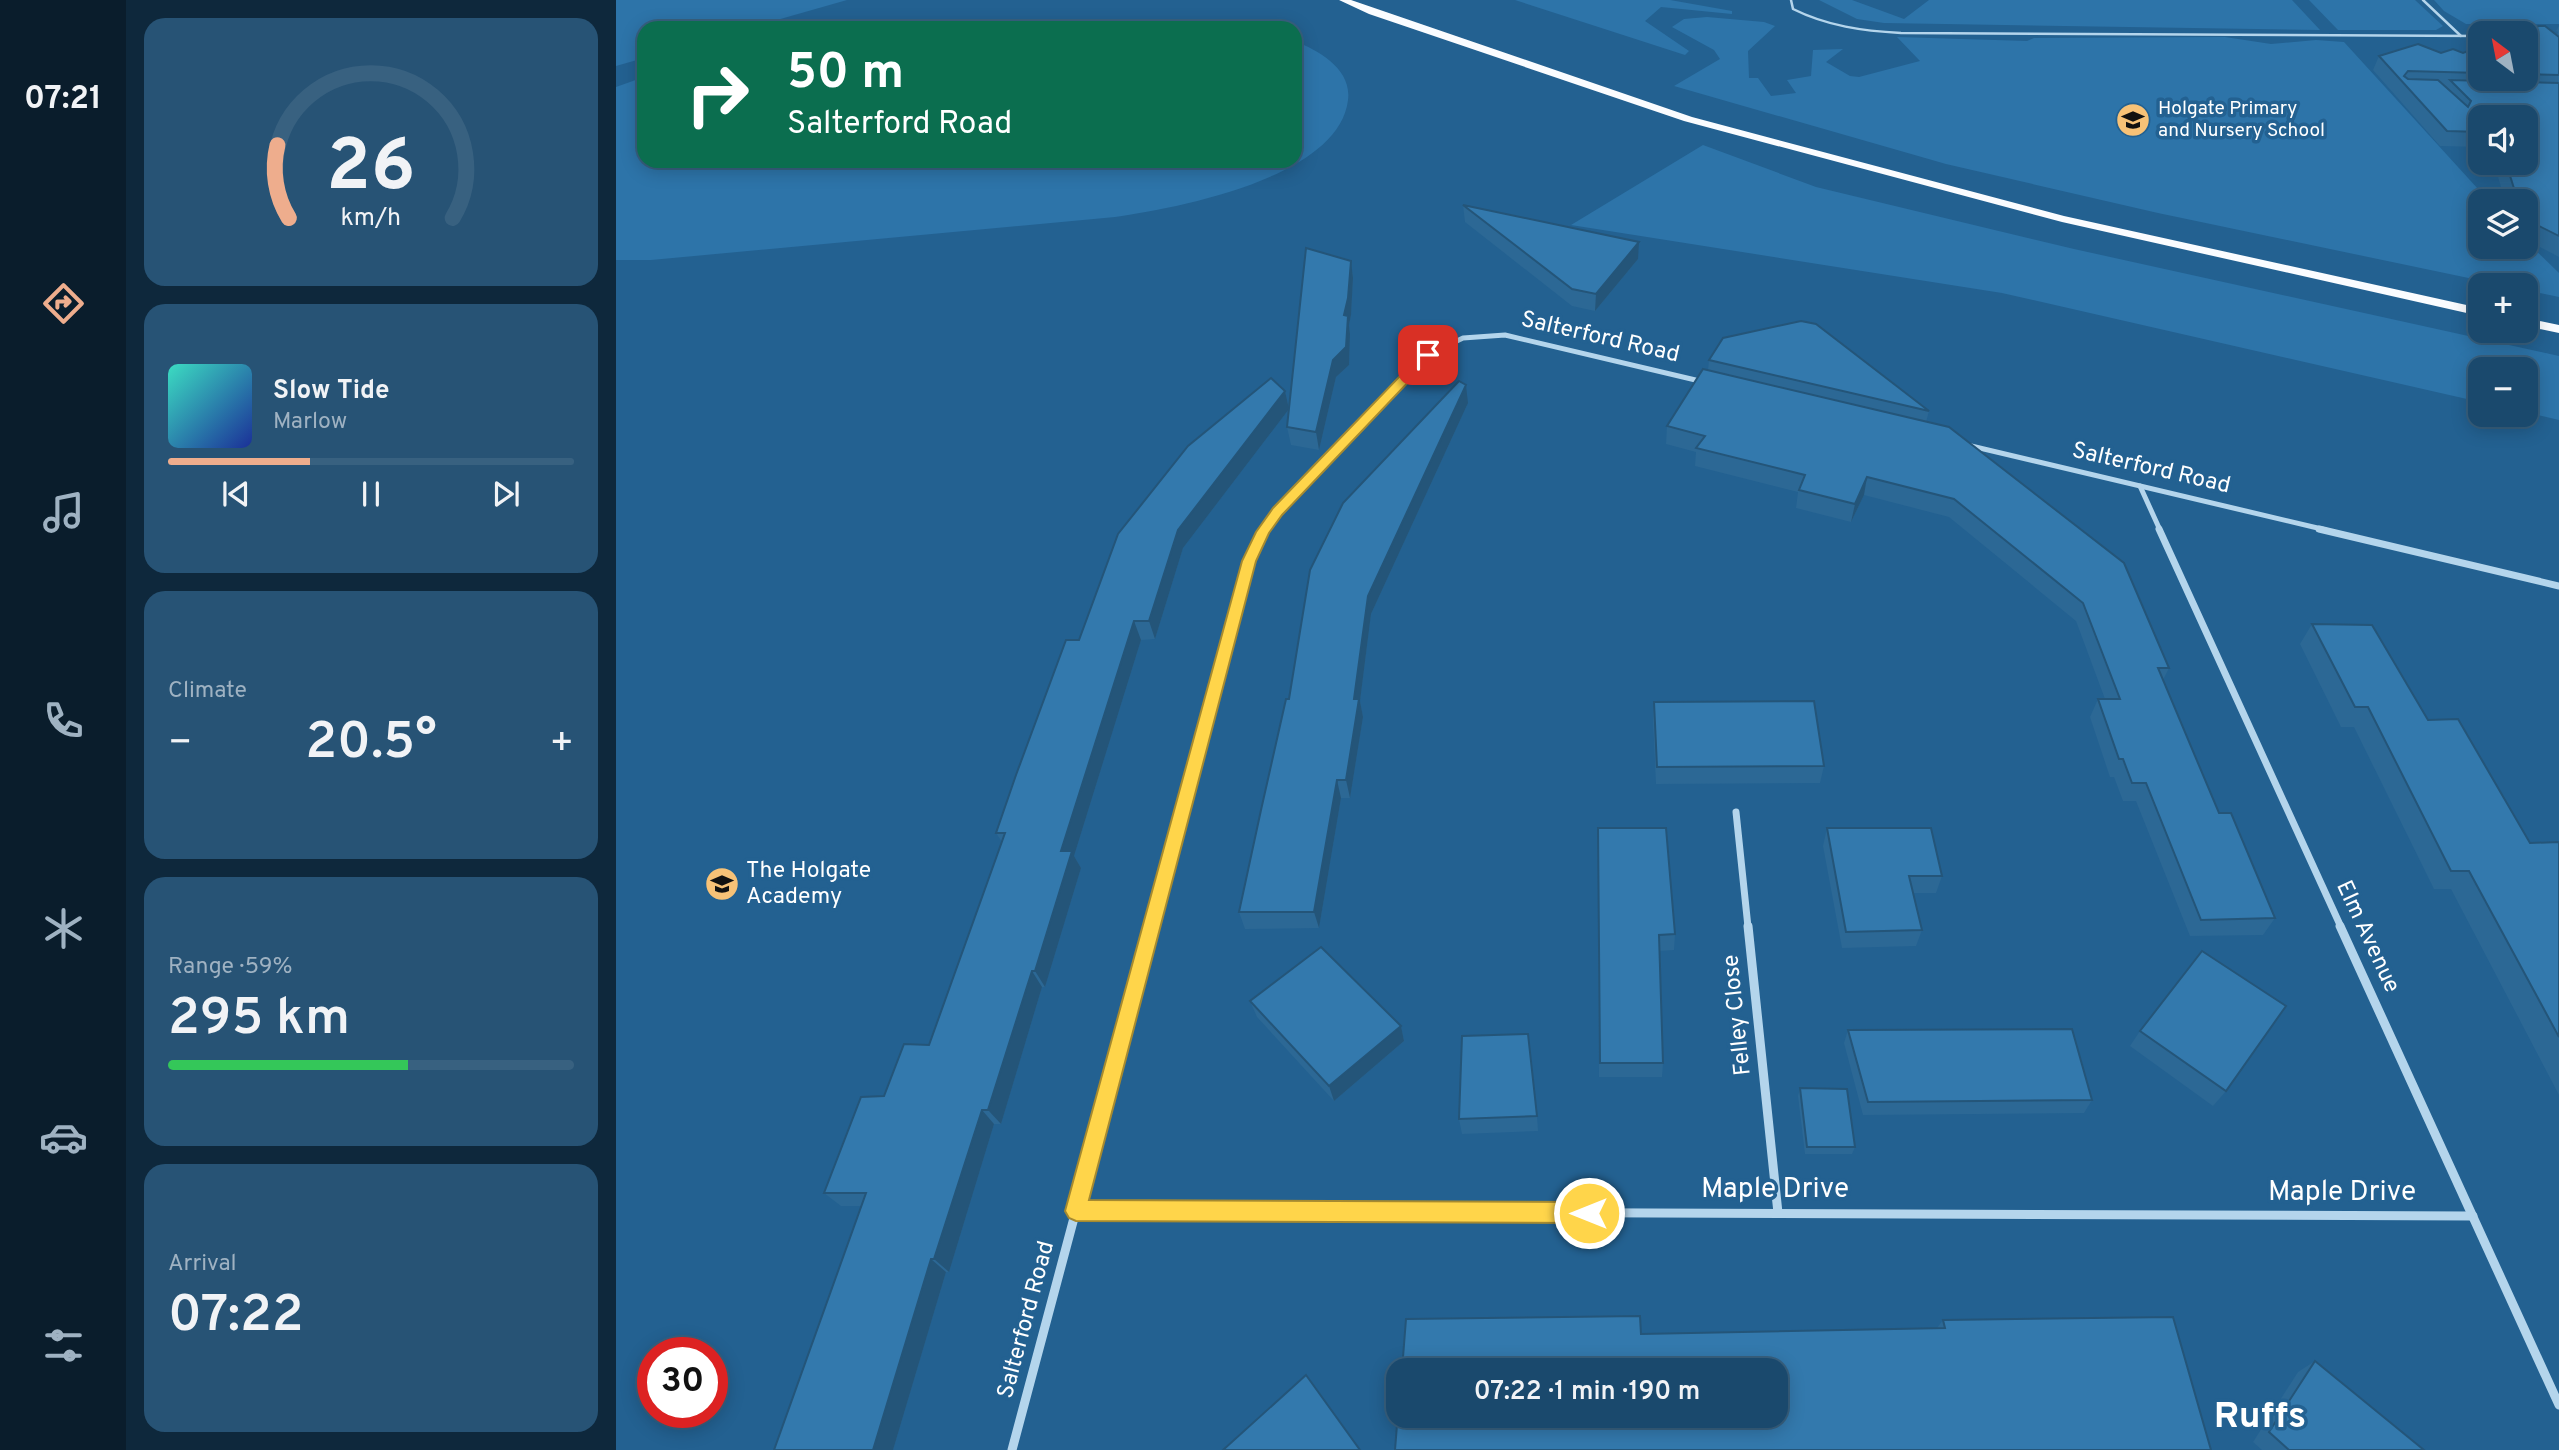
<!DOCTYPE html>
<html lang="en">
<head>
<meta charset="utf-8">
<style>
	:root { --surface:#1a496d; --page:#275375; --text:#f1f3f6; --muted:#9fb2c2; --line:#386180; --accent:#eead8d }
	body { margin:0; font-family:Overpass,sans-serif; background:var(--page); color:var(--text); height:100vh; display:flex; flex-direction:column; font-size:26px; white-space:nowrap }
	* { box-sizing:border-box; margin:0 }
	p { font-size:23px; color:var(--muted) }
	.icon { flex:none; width:38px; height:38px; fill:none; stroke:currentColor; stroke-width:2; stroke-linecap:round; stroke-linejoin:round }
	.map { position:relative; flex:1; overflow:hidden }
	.side { display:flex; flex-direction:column; gap:18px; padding:18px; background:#0e283c; width:490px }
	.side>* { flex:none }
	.banner { position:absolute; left:21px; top:21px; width:665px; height:147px; border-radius:21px; box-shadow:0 4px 18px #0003,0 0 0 2px var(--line); background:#0b6e4f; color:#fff; overflow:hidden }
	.needle { width:46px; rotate:328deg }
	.controls { position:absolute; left:1852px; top:21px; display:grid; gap:14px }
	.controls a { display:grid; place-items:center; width:70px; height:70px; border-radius:14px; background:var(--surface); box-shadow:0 4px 18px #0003,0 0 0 2px var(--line); font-size:35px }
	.speed { position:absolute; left:21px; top:1337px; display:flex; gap:14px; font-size:35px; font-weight:700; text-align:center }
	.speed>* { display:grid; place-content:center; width:91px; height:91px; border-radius:50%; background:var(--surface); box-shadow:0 4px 18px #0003,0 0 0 2px var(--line); line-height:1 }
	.speed .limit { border:10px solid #d22; background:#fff; color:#111 }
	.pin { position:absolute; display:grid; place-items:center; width:60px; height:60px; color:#fff; margin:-30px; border-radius:14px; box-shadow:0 4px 10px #0006 }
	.me { position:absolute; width:77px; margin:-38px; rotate:270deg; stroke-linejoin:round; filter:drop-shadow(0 0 5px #0008) }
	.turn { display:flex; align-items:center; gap:24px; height:147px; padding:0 35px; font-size:32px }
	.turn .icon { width:91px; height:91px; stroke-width:2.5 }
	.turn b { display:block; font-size:49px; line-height:60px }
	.big { font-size:52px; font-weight:600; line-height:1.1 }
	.side .card { flex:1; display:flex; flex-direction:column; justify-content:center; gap:10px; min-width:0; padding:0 24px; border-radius:21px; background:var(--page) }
	.side .dial { align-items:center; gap:0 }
	.dial svg { height:182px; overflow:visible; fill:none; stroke:var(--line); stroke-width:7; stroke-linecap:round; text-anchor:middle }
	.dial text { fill:var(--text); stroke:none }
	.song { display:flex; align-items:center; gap:21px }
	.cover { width:84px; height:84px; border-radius:10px; background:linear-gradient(135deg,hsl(170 70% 55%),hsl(230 70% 35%)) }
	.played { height:7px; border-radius:4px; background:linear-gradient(90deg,var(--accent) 35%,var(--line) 35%) }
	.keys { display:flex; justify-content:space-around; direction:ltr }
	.heat { display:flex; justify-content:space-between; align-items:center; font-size:38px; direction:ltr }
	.charge { height:10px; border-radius:5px; background:linear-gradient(90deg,#34c759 59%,var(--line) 0) }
	.trip { position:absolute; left:770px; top:1358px; width:402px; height:70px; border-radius:21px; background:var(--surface); box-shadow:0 4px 18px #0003,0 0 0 2px var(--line); font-weight:600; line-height:70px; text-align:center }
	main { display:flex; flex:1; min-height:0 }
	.menu { display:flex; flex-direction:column; width:126px; justify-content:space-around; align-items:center; background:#0a1d2c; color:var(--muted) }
	.menu .icon { width:49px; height:49px }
	.menu .on { color:var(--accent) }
	.menu b { font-size:32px; color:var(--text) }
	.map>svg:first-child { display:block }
</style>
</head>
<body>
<main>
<nav class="menu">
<b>07:21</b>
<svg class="icon on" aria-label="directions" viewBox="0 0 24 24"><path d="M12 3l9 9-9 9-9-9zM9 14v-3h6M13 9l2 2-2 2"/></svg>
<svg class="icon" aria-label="music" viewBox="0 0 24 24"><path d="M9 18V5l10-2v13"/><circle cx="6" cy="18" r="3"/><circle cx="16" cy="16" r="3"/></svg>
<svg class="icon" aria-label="phone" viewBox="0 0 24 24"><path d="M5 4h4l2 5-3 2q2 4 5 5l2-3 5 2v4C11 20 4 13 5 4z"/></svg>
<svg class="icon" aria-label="climate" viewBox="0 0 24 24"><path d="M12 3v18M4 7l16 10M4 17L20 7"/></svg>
<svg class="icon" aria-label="car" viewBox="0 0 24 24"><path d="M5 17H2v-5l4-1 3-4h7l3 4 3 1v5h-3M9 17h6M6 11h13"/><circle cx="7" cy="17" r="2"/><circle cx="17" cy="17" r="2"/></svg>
<svg class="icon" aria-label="filters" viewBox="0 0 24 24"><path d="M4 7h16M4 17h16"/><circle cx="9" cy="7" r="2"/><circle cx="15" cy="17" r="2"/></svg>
</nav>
<section class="side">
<div class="card dial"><svg viewBox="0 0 100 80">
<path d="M14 69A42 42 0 1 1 86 69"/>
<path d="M14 69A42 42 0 0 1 9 37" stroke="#eead8d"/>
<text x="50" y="56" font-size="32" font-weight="700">26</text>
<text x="50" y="72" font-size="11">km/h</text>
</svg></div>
<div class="card">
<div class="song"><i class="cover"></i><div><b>Slow Tide</b><p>Marlow</p></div></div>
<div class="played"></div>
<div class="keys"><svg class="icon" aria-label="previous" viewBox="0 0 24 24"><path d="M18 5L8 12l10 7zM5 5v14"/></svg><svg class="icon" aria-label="pause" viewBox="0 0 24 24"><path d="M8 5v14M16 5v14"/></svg><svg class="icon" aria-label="next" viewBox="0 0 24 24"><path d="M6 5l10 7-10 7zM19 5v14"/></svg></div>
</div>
<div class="card"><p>Climate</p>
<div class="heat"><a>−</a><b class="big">20.5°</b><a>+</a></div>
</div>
<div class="card"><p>Range · 59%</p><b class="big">295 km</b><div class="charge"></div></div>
<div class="card"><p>Arrival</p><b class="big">07:22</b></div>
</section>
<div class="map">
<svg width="1943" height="1450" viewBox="0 0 1943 1450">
	<rect width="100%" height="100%" fill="#236191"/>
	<!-- green -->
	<g fill="#2d74a9">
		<path d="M0 0H231L133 28H28V58L0 66Z"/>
		<path d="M899 0H1054L1116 11V14L1045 7 1029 21 1073 51 1069 55Z"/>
		<path d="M1203 0H1236L1288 19 1313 0H1676L1704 30 1268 23 1241 19Z"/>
		<path d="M1693 0H1799L1827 26 1820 30H1722Z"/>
		<path d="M1818 0H1943V24H1850L1828 11Z"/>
		<path d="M1091 17 1148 22 1159 26 1132 51 1133 78H1142L1155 96 1180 93 1171 80 1195 76 1197 50 1227 49 1210 62 1234 76 1243 77 1304 61 1281 37 1411 41 1418 38 1609 37 1655 44 1700 40 1728 42 1873 201H1864V247H1909V240L1943 273V297L1909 290V285H1886L1542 213 1330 164 1058 86 1104 59 1098 50 1056 27 1068 19Z"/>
		<path d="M538 21 598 23 632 28H448Z"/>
		<path d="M679 41C703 51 736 69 732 100 723 178 561 208 499 217L35 260H0V87L28 77V161H679Z"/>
		<path d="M1087 145 1200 187 1458 249 1943 356V420L1909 412V369H1864V402L1386 293 955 225Z"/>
	</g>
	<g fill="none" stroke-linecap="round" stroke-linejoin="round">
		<!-- lane -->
		<g stroke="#b4d5ec" stroke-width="2.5">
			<path d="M1175 0 1177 9C1211 26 1247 31 1285 33L1864 36"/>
			<path d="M1807 0 1845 36"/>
		</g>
		<!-- street-far2 -->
		<g stroke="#b4d5ec" stroke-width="5">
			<path d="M1351 445 1710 530"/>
			<path d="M1524 486 1544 530"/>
			<path d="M648 530 662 512 812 355 847 338 889 335 1088 382"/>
		</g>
		<!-- street-far1 -->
		<g stroke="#b4d5ec" stroke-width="7">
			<path d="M1543 529 1725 927"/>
			<path d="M1703 529 1943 586"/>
			<path d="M1120 812 1132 927"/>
			<path d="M535 927 633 561 649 529"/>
		</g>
		<!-- street -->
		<g stroke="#b4d5ec" stroke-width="9">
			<path d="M1132 926 1162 1213"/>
			<path d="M1724 926 1943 1405"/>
			<path d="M460 1211 1857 1216"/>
			<path d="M396 1450 536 926"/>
		</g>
		<!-- primary -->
		<g fill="#fafcff" fill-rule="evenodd">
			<path d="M723 0H735L1076 117 1448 216 1864 308V316L1446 222 1068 121 753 14Z"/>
			<path d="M1909 318 1943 325V333L1909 326Z"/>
		</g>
	</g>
	<!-- wall -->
	<g fill="#2c6895">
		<path d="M1943 26V257L1909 239V201H1889L1878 163H1909V117H1864V147L1824 146 1757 70 1763 56 1847 53 1864 47V79H1909V33L1941 35 1942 32 1940 31Z"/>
		<path d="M847 205 1022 259 979 311 956 306 849 222Z"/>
		<path d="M735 261 737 278 735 315 733 325 734 334 733 365 720 377 703 450 675 445 671 427Z"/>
		<path d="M1093 360 1313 411 1310 422 1553 668 1547 680 1603 813 1659 918 1647 935 1574 936 1520 801H1507L1498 777H1494L1474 717 1482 699H1489L1460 621 1333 517 1248 495 1235 522 1180 508 1182 492 1079 466 1080 452 1050 444 1051 426 1092 371Z"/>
		<path d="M669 391 673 409 567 548 539 639 525 640 458 856 465 868 429 987H426L385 1124H378L333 1272H330L277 1450H158L245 1206H225L208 1193 268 1096 313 1045 386 842 380 833 463 640Z"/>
		<path d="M852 403 755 614 744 701 747 717 734 798H725L703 928 629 929 623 912 673 699Z"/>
		<path d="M1696 624 1812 720 1914 843 1943 842V1095L1835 889H1818L1738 727H1725L1684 644Z"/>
		<path d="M1038 702 1208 766 1204 783 1040 784 1037 720Z"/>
		<path d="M982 828 1059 934 1058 950 1043 951 1047 1063 1046 1077H983Z"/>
		<path d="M1211 828 1326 876 1320 893H1297L1306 930 1300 946 1226 948 1207 846Z"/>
		<path d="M634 1001 785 1026 788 1041 718 1101 641 1017Z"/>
		<path d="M1232 1030 1476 1100 1468 1113 1247 1115 1228 1043Z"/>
		<path d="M1524 1031 1610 1091 1597 1106 1514 1046Z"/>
		<path d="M1184 1088 1239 1147 1236 1154H1189L1182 1096Z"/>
		<path d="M921 1116 922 1131 846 1134 843 1119Z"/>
		<path d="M1327 1320 1595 1450 1025 1334 1321 1328Z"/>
		<path d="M1699 1361 1808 1450H1646L1637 1442 1682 1372Z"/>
	</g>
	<!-- shaded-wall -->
	<g fill="#245579">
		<path d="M1023 242 1022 259 979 311 980 294Z"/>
		<path d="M735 261 737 278 735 315 733 325 734 334 733 365 720 377 703 450 700 432 728 315Z"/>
		<path d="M850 385 852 403 755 614 744 701 747 717 734 798 730 780 738 699 752 596Z"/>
		<path d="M669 391 673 409 567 548 539 639 533 621 562 530Z"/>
		<path d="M1251 477 1248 495 1235 522 1239 504Z"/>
		<path d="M518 621 525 640 458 856 465 868 429 987 419 971 445 851Z"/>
		<path d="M721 780 725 798 703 928 698 912Z"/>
		<path d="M416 971 426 987 385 1124 372 1110Z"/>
		<path d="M785 1026 788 1041 718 1101 713 1086Z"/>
		<path d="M366 1110 378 1124 333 1272 318 1259Z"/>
		<path d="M315 1259 330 1272 277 1450H257Z"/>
	</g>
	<!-- building -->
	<g fill="#3379ad" stroke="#245579" stroke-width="2">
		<path d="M1923 26H1929L1943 37V75L1909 74V33H1903Z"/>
		<path d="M1802 44 1825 53 1837 49 1847 53 1864 47V73L1792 71 1788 76 1792 79 1822 80 1852 107 1855 101 1834 80 1943 83V236L1909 219V201H1902L1890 163H1909V117H1864V132L1831 131 1763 56Z"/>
		<path d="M847 205 1023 242 980 294 956 289Z"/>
		<path d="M690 248 735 261 732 298 728 315 732 316 730 347 717 360 700 432 671 427Z"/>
		<path d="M1185 321 1200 324 1313 411 1093 360 1107 338Z"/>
		<path d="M1087 369 1333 427 1508 563 1553 668H1542L1603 813H1615L1659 918 1585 920 1530 783H1516L1507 759H1503L1482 699H1504L1467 603 1338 499 1251 477 1239 504 1183 490 1189 475 1080 448 1089 436 1051 426Z"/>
		<path d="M655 378 669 391 562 530 533 621H518L445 851H456L419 971H416L372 1110H366L318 1259H315L257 1450H158L250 1193H208L245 1097 268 1096 288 1044 313 1045 389 833H380L400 775 450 640H463L502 534 572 446Z"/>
		<path d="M843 381 850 385 752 596 738 699H743L730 780H721L698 912H623L645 810 670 699H673L694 570 727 503Z"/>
		<path d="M1696 624 1756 625 1812 720 1842 719 1914 843 1943 842V1037L1853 871H1835L1752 707H1739Z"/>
		<path d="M1198 701 1208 766 1041 767 1038 702Z"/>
		<path d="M982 828H1050L1059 934 1043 935 1047 1063H984Z"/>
		<path d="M1211 828H1315L1326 876H1293L1306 930 1230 932Z"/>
		<path d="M705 947 785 1026 713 1086 634 1001Z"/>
		<path d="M1586 951 1670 1006 1610 1091 1524 1031Z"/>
		<path d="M1456 1029 1476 1100 1252 1102 1232 1030Z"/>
		<path d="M912 1034 921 1116 843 1119 846 1036Z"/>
		<path d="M1184 1088 1231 1089 1239 1147H1191Z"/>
		<path d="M1024 1316 1025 1334 1329 1328 1327 1320 1557 1317 1595 1450H779L782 1412V1416H1160V1370H786L790 1319Z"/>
		<path d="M1699 1361 1808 1450H1673L1653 1432Z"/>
		<path d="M690 1375 744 1450H607Z"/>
	</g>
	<!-- route -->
	<path fill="#ffd54a" stroke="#a68a30" stroke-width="2" d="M807 352 818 355 666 515 653 533 640 561 473 1200 973 1202 981 1205 984 1213 981 1220 973 1223 460 1221 453 1218 449 1211 626 561 640 532 657 508Z"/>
	<!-- icons -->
	<defs>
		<g id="school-disc" transform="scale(1.75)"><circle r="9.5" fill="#f7c277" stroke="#236191"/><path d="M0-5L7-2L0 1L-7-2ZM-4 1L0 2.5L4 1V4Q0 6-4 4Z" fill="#111"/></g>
	</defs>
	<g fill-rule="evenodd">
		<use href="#school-disc" x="1517" y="120"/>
		<use href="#school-disc" x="106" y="884"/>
	</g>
	<g text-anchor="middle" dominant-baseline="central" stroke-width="7" stroke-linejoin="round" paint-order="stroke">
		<!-- far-poi labels -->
		<g font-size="19" fill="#fff" stroke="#236191" text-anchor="start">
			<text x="1542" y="109">Holgate Primary<tspan x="1542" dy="22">and Nursery School</tspan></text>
		</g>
		<!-- street labels -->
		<g font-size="23" fill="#fff" stroke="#236191">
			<text transform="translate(984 338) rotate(13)">Salterford Road</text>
			<text transform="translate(1535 469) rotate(13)">Salterford Road</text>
			<text transform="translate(1751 937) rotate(65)">Elm Avenue</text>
			<text transform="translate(1122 1015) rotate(-96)">Felley Close</text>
			<text transform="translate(411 1320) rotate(-75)">Salterford Road</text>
		</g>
		<!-- poi labels -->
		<g font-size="23" fill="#fff" stroke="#236191" text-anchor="start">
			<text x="130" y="871">The Holgate<tspan x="130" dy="26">Academy</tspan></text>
		</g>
		<!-- near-street labels -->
		<g font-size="28" fill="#fff" stroke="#236191">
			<text x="1159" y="1190">Maple Drive</text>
			<text x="1726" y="1193">Maple Drive</text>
		</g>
		<!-- near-district labels -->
		<g font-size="37" font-weight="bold" fill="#fff" stroke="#236191">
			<text x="1644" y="1417">Ruffs</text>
		</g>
	</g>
</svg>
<div class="controls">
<a><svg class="needle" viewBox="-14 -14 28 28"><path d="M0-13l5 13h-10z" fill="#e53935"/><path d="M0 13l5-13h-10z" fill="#9fb2c2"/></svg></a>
<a><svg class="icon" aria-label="sound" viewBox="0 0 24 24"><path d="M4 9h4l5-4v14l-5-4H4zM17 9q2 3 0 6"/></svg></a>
<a><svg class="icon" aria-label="layers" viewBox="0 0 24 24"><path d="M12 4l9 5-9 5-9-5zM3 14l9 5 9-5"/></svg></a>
<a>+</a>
<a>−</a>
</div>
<div class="speed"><div class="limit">30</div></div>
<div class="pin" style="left:812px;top:355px;background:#d93025"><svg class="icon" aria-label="arrive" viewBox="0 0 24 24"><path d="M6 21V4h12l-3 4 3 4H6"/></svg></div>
<svg class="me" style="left:973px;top:1213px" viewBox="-20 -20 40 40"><circle r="17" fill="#ffd54a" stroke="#fff" stroke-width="3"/><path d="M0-11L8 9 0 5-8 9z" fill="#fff"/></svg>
<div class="trip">07:22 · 1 min · 190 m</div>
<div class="banner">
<div class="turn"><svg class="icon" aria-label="right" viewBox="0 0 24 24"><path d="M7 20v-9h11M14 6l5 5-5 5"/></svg><div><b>50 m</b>Salterford Road</div></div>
</div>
</div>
</main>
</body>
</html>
